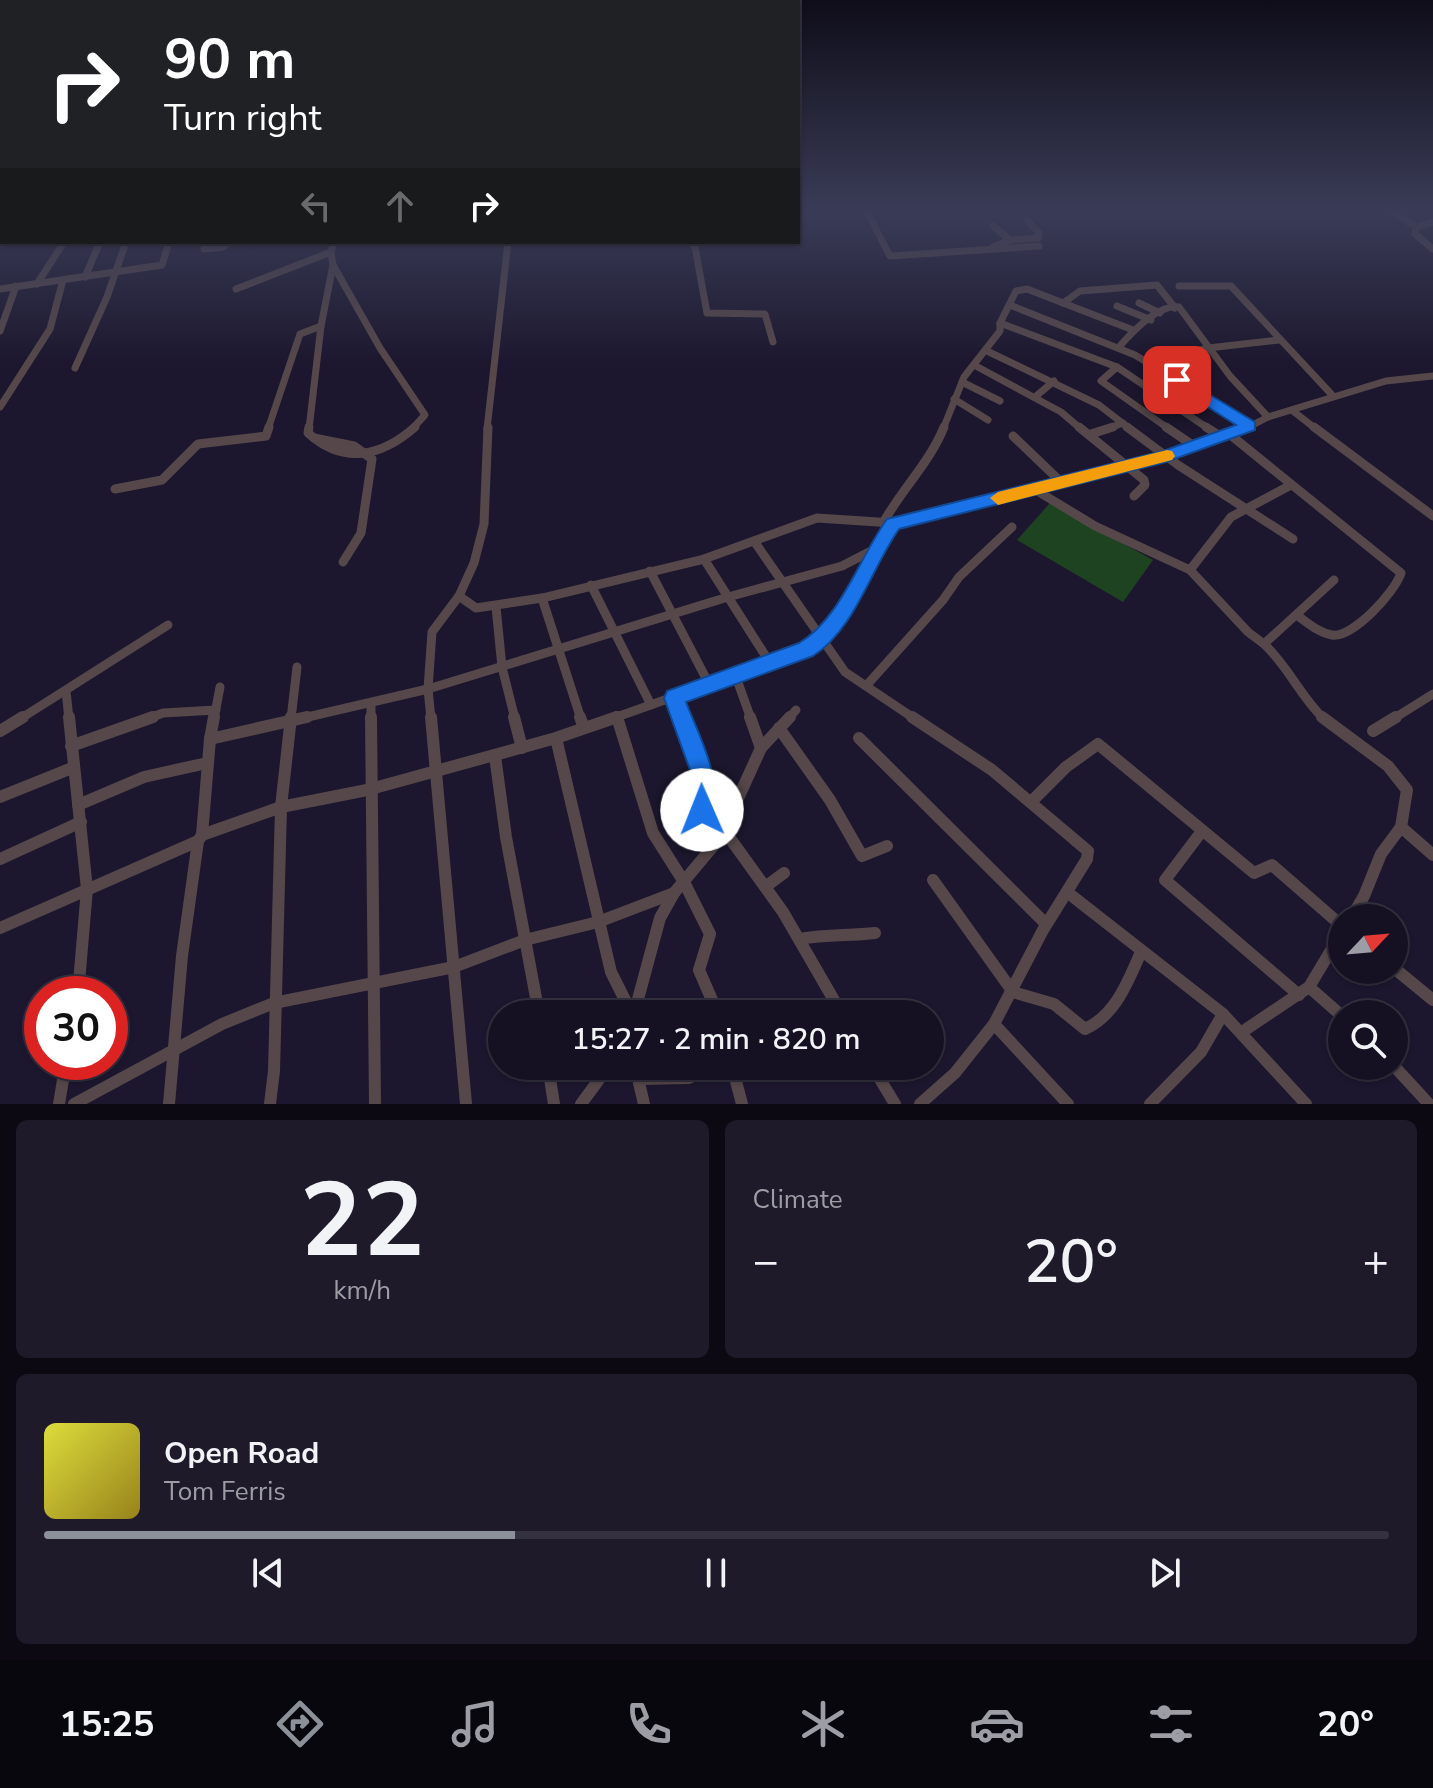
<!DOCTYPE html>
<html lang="en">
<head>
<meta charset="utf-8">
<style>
	:root { --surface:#151122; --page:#1e1a2a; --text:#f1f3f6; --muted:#9d9da5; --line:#343140; --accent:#8c9099 }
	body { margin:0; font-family:"Nunito Sans",sans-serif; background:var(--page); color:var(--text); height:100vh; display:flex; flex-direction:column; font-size:30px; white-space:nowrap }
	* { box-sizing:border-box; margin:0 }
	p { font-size:26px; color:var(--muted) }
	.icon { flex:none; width:44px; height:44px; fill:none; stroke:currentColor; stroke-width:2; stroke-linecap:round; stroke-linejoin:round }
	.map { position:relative; height:1104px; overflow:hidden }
	.details { display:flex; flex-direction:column; gap:16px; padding:16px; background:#0c0913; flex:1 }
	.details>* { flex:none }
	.top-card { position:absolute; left:0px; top:0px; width:800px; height:244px; box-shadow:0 2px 6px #0004,0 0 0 2px var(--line); background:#202124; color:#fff; overflow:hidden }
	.needle { width:52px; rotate:64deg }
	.tools { position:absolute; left:1328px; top:904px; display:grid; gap:16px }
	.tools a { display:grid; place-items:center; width:80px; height:80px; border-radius:50%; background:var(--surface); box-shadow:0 2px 6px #0004,0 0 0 2px var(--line); font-size:40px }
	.speed { position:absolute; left:24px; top:976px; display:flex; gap:16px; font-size:40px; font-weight:700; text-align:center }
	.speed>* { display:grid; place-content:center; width:104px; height:104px; border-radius:50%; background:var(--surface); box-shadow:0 2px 6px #0004,0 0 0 2px var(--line); line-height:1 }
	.speed .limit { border:12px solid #d22; background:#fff; color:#111 }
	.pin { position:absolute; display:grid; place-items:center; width:68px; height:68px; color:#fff; margin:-34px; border-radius:16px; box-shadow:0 4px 12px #0006 }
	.me { position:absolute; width:88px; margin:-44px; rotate:359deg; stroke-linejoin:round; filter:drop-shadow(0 0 6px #0008) }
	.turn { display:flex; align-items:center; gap:28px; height:168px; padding:0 32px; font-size:36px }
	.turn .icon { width:104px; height:104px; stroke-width:2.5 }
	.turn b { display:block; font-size:56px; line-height:68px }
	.lanes { display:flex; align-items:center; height:76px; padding:0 32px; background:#0003; justify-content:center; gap:40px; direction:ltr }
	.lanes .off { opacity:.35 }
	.big { font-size:60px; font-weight:600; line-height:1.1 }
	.details .card { flex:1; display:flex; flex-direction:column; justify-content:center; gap:12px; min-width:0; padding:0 28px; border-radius:12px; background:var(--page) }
	.details .dial { align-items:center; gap:0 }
	.dial b { font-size:104px; line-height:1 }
	.song { display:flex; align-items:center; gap:24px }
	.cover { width:96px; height:96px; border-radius:12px; background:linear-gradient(135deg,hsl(60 70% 55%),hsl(50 70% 35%)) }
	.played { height:8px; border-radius:4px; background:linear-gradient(90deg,var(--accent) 35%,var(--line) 35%) }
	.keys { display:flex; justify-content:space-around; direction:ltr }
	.heat { display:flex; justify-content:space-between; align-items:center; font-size:44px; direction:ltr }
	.details .tiles { flex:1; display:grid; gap:16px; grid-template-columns:1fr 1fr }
	.card:last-child { grid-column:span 2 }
	.trip { position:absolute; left:488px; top:1000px; width:456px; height:80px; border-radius:40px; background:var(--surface); box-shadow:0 2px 6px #0004,0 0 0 2px var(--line); font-weight:600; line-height:80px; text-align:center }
	.menu { display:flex; height:128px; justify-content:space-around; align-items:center; background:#08070e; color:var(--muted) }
	.menu .icon { width:56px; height:56px }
	.menu .on { color:var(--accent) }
	.menu b { font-size:36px; color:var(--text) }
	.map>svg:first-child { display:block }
</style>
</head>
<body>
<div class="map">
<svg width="1433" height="1104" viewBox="0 0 1433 1104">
	<rect width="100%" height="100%" fill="#1c172e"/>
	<!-- green -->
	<path fill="#1e4321" d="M1050 503 1153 560 1123 602 1017 540Z"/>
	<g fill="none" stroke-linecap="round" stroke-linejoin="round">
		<!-- street-far2 -->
		<g stroke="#56484a" stroke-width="7">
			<path d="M866 210 890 256 1039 246"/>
			<path d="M1391 210 1416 227 1415 234 1433 249"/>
			<path d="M993 226 1010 240"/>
			<path d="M1416 227 1433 222"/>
			<path d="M690 242 695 247 707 313 765 314 773 342"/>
			<path d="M993 247 1010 240 1038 238 1039 233 1027 220"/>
			<path d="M204 249 223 247 229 242"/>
			<path d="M333 265 380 348 425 415 412 429"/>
			<path d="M333 265 331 252 334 242"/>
			<path d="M85 277 100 242"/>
			<path d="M37 284 64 242"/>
			<path d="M1179 286H1231L1333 396"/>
			<path d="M0 289 162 265 169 242"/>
			<path d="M236 289 331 252"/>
			<path d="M1063 303 1080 291 1157 285 1175 308"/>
			<path d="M1139 303 1160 313"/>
			<path d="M1010 305 1135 355 1250 426"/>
			<path d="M1117 306 1151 320"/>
			<path d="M1000 323 1117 367 1209 429"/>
			<path d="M0 331 16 286"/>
			<path d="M1119 347C1132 332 1158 304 1179 307L1230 376 1268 417"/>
			<path d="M987 351 1099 405 1130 429"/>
			<path d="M1181 355 1208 348 1279 340"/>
			<path d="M974 365 1061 412 1081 429"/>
			<path d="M1117 367 1101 381 1169 429"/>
			<path d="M75 368 107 297 126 242"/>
			<path d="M962 382 1000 401"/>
			<path d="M1146 386 1166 373"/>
			<path d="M1035 397 1054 381"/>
			<path d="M954 399 988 420"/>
			<path d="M0 407 50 329 63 280"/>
			<path d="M1293 411 1316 429"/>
			<path d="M268 429 300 334 321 326"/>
			<path d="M309 429 321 326 333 265"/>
			<path d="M487 429 508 242"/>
			<path d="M943 429 964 377 1000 331V323L1016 291 1027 289 1133 330"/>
			<path d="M1107 429 1123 423"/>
			<path d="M1245 429 1268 417 1386 381 1433 376"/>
		</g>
		<!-- street-far1 -->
		<g stroke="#56484a" stroke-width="9">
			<path d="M309 427 308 433C343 465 381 457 415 427"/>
			<path d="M488 427 484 524 474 563 459 596 476 608 542 598 704 559 817 518 893 523 924 518 1166 456 1250 427"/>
			<path d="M1079 427 1144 480 1145 485 1134 496"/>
			<path d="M1127 427 1178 465 1293 539"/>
			<path d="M1166 427 1194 446"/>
			<path d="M1206 427 1220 436"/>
			<path d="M1314 427 1433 516"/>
			<path d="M1228 433 1401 573C1395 592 1353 638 1332 635 1319 633 1308 623 1298 616"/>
			<path d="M1091 434 1113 427"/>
			<path d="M1013 436 1061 482"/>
			<path d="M314 438 354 446 372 459 361 533 343 562"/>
			<path d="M115 489 162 480 198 444 266 436 269 427"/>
			<path d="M1034 489 1095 526 1190 570 1248 632 1264 644"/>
			<path d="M883 523C902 489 930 462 944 427"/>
			<path d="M754 541 845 672 915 719"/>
			<path d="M704 559 770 663"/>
			<path d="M1190 570 1231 517 1291 485"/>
			<path d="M650 571 709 684"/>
			<path d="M591 585 651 705"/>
			<path d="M542 598 581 719"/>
			<path d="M496 607 502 667 515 719"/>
			<path d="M735 674 751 719"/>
			<path d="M866 686 943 600 959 577 1012 527"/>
			<path d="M66 691 69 719"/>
			<path d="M674 698 682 719"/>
			<path d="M20 719 168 625"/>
			<path d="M147 719 163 713 216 710"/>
			<path d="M214 719 220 687"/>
			<path d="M291 719 297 667"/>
			<path d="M299 719 428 689 728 597 842 566 875 549"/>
			<path d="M371 719V704"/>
			<path d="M431 719 428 689 432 632 459 596"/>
			<path d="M611 719 806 650 821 640 893 523"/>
			<path d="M788 719 796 710"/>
			<path d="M1324 719C1300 696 1288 666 1264 644L1334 580"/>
			<path d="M1393 719 1433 694"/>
		</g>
		<!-- street -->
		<g stroke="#56484a" stroke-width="12">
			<path d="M69 717 87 889 78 994"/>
			<path d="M371 717 375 1104"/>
			<path d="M431 717 466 1104"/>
			<path d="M514 717 522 748"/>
			<path d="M580 717 584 728"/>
			<path d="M617 717 653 833 684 882 710 934 699 970 718 1014"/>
			<path d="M681 717 701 770 702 810 720 838"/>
			<path d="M912 717 992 770 1088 851 1087 859 1043 930 994 1024 955 1073 920 1104"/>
			<path d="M1322 717 1388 766 1407 790 1401 827 1381 854 1364 896 1351 918"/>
			<path d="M779 728 830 800 862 856 887 846"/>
			<path d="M0 731 23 717"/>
			<path d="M1373 731 1396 717"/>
			<path d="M556 738 611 972 632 1014"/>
			<path d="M859 738 1046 924"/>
			<path d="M210 739 214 717"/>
			<path d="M71 746 153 717"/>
			<path d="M761 748 790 717"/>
			<path d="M495 756 506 837 539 1014"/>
			<path d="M0 797 72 768"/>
			<path d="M1031 802 1066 767 1098 744 1254 873 1272 865 1342 926"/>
			<path d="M78 805 144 777 207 763"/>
			<path d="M1401 827 1433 855"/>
			<path d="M724 830 783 912 842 1014"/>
			<path d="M1202 831 1165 880 1299 995"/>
			<path d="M202 835 281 807 367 790 556 738 617 717"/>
			<path d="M0 859 81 822"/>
			<path d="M933 880 1013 992 1054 1004 1085 1029C1116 1015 1128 981 1141 952"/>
			<path d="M765 887 784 873"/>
			<path d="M1067 892 1223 1014 1306 1104"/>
			<path d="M0 928 198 841"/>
			<path d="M800 939C826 934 849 936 875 933"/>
			<path d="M1394 968 1433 1000"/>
			<path d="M1309 987 1342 1016"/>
			<path d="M634 1014 660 918 674 893 720 838 761 748 750 717"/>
			<path d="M994 1024 1068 1104"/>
			<path d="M1242 1032 1309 987 1342 932"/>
			<path d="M548 1066 554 1104"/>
			<path d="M635 1066 644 1104"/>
			<path d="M732 1066 742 1104"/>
			<path d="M872 1066 895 1104"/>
			<path d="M1394 1066 1429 1104"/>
			<path d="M638 1079 689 1078 713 1066"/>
			<path d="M59 1104 66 1062"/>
			<path d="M74 1104 222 1024 274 1003 454 967 525 940 598 922 674 893"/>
			<path d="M169 1104 182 956 198 841 202 835 210 739 307 717"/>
			<path d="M270 1104 274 1071 281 807 291 717"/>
			<path d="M581 1104 609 1066"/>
			<path d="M1150 1104 1201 1052 1223 1014"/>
		</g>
	</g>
	<!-- sky -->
	<linearGradient id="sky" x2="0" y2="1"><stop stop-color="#0f0d19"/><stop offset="0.58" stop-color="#3a3c57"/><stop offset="1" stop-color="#3a3c57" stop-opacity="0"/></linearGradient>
	<rect width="1433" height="364" fill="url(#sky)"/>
	<!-- route -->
	<path fill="#1a73e8" stroke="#114b97" stroke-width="2" d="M1177 375 1255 422V430L1166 462 899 529C871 569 855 629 813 656L686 702C699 736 725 782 710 818L702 821 694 818 691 810 690 770 664 698 667 691 799 643C841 618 859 558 887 519L1163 451 1236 425 1172 384V377Z"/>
	<!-- slow -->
	<path fill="#f59e0b" d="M1167 450 1172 451 1175 456 1172 460 998 505 990 498 998 492Z"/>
</svg>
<div class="tools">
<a><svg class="needle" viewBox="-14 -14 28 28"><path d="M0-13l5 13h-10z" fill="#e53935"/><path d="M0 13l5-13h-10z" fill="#9d9da5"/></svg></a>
<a><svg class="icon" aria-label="search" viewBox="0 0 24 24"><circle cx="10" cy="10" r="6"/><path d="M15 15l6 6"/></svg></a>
</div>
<div class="speed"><div class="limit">30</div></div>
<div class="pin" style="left:1177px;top:380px;background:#d93025"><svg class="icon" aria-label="arrive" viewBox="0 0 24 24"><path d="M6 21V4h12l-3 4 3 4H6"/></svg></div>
<svg class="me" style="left:702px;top:810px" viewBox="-20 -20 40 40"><circle r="19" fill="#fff"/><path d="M0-13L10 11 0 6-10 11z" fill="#1a73e8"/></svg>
<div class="trip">15:27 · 2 min · 820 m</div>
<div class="top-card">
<div class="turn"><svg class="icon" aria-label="right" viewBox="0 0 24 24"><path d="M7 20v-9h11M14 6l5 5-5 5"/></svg><div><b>90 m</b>Turn right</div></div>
<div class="lanes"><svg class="icon off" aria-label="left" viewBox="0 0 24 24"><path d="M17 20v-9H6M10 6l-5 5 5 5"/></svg><svg class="icon off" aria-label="ahead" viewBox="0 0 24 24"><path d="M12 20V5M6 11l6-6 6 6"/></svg><svg class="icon" aria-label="right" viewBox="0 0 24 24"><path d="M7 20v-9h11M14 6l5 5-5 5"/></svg></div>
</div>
</div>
<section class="details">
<div class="tiles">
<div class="card dial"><b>22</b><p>km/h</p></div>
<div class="card"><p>Climate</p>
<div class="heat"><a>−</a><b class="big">20°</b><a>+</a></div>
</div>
<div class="card">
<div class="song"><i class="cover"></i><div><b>Open Road</b><p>Tom Ferris</p></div></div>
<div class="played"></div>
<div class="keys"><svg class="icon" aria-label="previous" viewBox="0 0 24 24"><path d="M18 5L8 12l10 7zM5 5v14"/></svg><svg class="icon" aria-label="pause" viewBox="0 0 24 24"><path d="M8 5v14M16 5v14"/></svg><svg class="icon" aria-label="next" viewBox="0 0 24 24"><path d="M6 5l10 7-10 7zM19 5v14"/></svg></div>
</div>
</div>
</section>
<nav class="menu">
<b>15:25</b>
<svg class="icon on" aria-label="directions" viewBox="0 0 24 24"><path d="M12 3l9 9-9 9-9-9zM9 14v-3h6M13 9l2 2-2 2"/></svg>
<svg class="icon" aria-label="music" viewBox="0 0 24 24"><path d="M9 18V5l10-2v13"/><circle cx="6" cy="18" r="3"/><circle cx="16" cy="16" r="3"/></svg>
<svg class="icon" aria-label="phone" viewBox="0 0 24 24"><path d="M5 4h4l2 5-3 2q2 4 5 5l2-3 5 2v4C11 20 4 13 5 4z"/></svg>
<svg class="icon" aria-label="climate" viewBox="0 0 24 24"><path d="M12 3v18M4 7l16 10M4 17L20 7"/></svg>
<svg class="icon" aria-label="car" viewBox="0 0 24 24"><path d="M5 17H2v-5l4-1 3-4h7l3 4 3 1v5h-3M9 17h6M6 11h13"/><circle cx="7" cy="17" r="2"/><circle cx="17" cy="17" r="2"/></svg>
<svg class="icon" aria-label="filters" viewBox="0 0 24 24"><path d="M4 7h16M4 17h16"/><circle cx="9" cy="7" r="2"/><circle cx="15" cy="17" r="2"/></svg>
<b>20°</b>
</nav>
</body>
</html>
